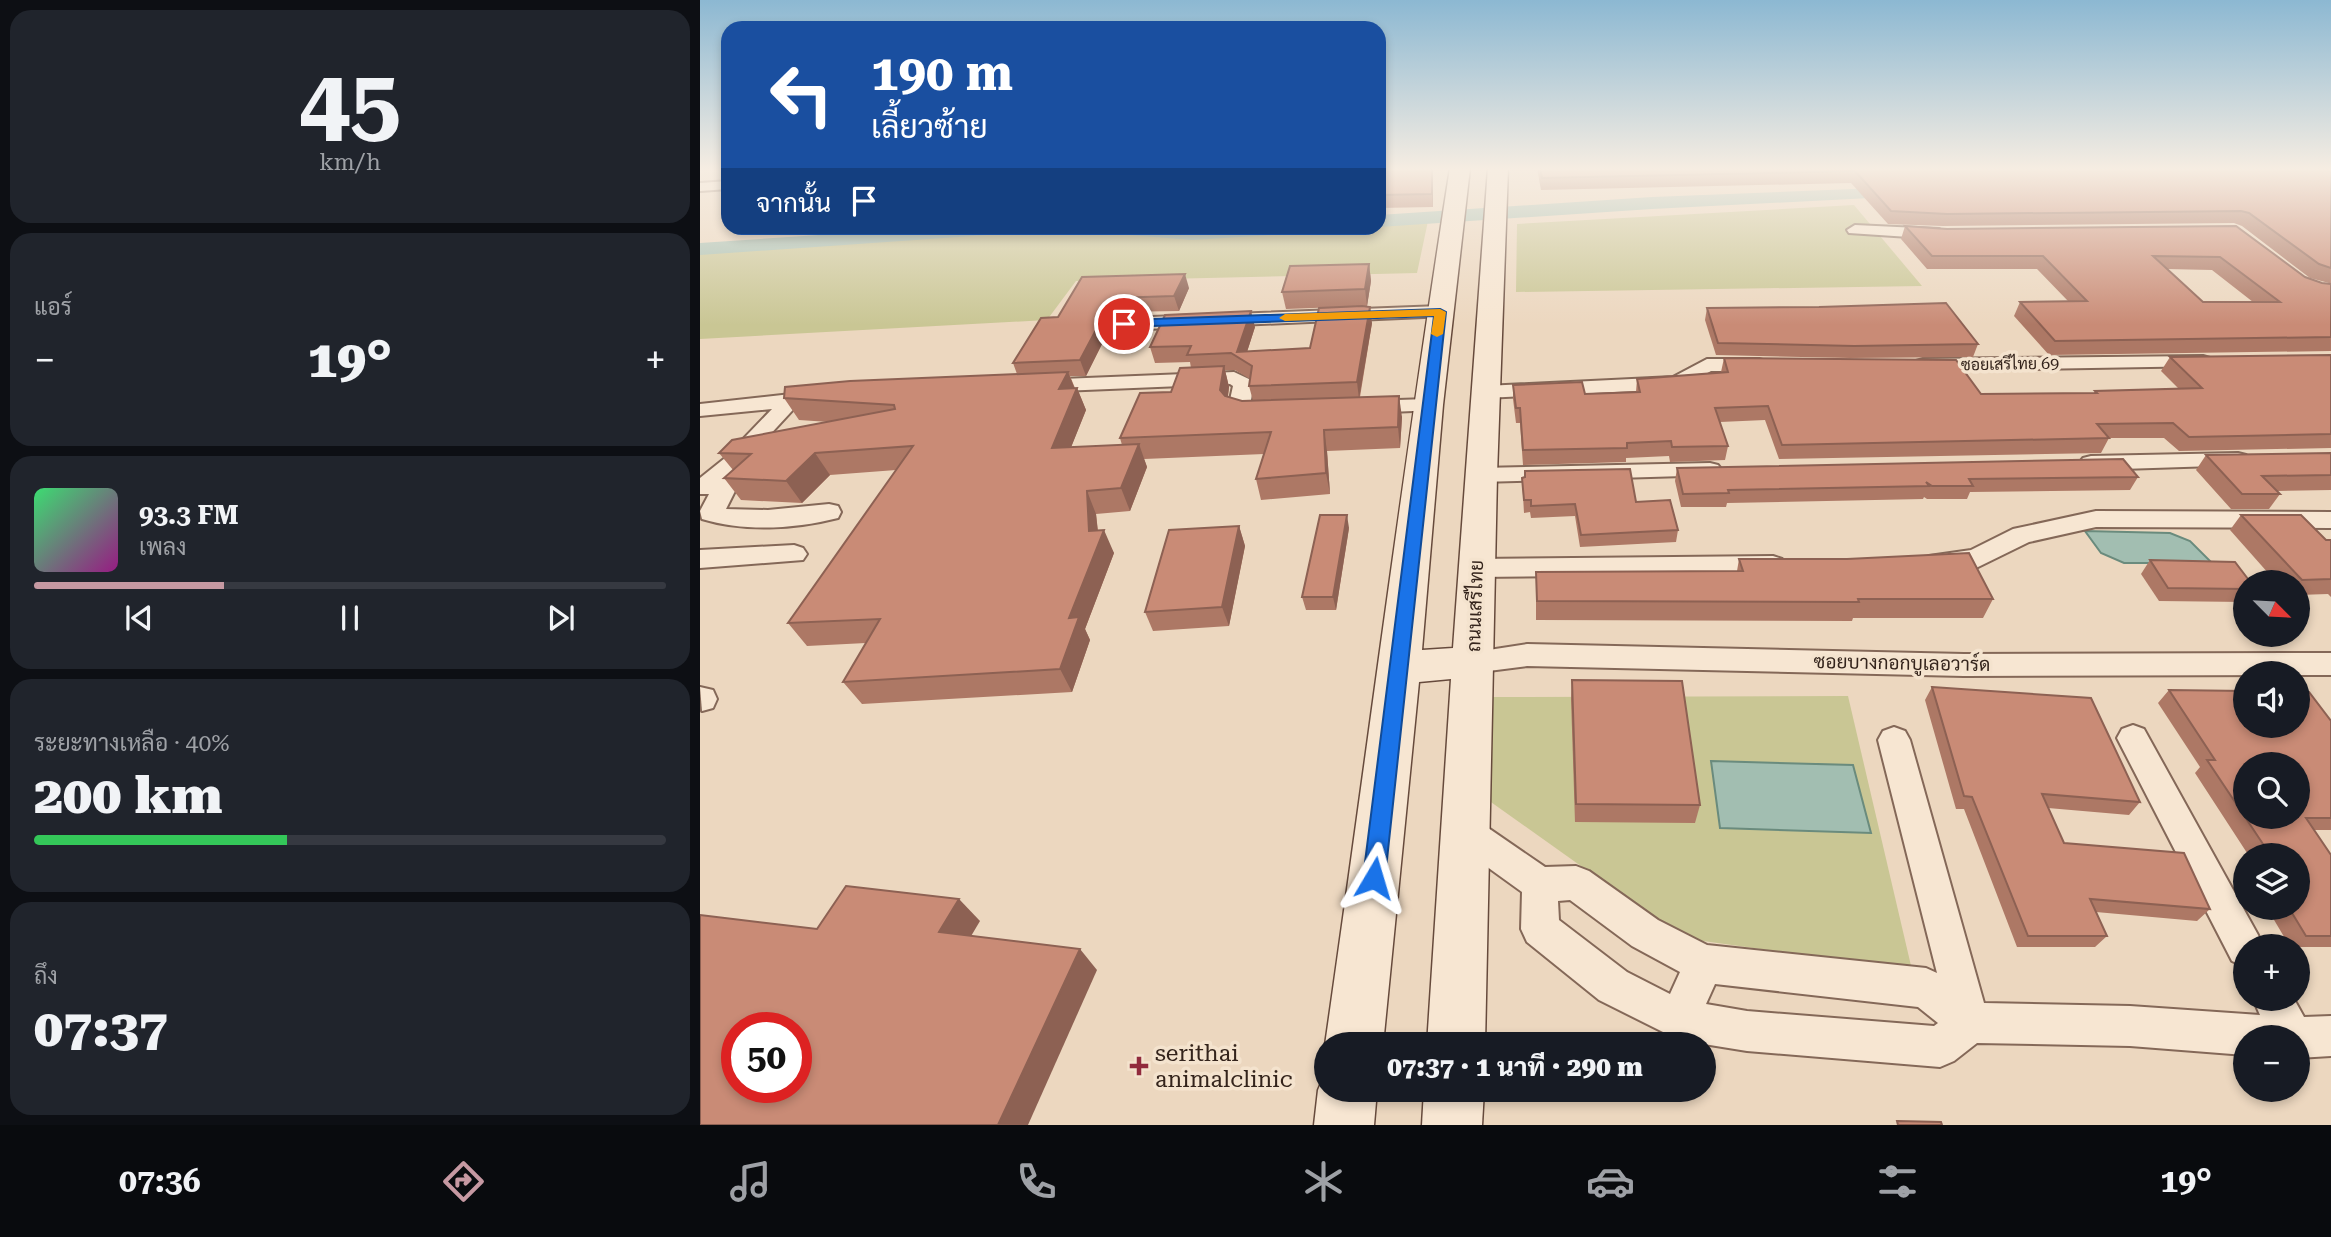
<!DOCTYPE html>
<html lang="th">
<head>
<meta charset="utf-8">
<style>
	:root { --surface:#171b24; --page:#20242c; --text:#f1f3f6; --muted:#9ea1a6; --line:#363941; --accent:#c699a2 }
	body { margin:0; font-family:"Roboto Serif",Sarabun,serif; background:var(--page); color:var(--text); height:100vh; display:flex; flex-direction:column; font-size:26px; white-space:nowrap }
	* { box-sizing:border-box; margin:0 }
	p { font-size:23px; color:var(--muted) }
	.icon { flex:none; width:38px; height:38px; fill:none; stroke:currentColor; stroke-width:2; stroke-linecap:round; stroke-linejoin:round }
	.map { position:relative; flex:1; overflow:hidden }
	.panel { display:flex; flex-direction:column; gap:10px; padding:10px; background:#0d0f14; width:700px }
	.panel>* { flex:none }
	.banner { position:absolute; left:21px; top:21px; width:665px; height:214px; border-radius:21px; box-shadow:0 4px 10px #0003; background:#1a4fa0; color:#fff; overflow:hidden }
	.needle { width:46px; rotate:114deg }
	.tools { position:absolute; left:1533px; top:570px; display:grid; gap:14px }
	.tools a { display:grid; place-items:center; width:77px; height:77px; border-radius:50%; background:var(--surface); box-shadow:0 4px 10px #0003; font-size:35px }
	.speed { position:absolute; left:21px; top:1012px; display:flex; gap:14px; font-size:35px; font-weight:700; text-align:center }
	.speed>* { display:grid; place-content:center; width:91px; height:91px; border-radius:50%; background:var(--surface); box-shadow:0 4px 10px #0003; line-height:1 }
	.speed .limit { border:10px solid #d22; background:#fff; color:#111 }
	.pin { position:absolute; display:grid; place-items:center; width:60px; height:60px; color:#fff; margin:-30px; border:4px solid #fff; border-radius:50%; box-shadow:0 2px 7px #0007 }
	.me { position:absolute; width:77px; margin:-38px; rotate:7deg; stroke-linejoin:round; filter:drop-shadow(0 0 5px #0008) }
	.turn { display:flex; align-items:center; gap:24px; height:147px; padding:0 35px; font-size:32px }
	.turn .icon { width:91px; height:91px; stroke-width:2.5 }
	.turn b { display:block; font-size:49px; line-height:60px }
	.then { display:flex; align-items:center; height:66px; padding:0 35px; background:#0003; gap:14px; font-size:26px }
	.big { font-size:52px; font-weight:800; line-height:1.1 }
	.panel .card { flex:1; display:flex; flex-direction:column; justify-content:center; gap:10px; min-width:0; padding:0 24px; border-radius:21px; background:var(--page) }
	.panel .dial { align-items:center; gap:0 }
	.dial b { font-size:91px; line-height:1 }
	.song { display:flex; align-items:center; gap:21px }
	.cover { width:84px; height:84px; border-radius:10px; background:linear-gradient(135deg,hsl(140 70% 55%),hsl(310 70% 35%)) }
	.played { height:7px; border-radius:4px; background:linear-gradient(90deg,var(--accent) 30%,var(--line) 30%) }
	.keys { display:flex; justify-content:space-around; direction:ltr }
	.heat { display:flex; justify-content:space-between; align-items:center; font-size:38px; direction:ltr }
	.charge { height:10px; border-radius:5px; background:linear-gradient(90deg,#34c759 40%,var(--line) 0) }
	.trip { position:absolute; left:614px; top:1032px; width:402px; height:70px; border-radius:35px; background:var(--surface); box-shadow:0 4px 10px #0003; font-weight:800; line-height:70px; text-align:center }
	.dock { display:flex; height:112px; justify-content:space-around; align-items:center; background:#090b0e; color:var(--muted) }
	.dock .icon { width:49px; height:49px }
	.dock .on { color:var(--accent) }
	.dock b { font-size:32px; color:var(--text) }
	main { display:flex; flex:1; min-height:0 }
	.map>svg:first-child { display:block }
</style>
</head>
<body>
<main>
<section class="panel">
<div class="card dial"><b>45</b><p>km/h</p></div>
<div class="card"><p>แอร์</p>
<div class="heat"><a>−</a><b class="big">19°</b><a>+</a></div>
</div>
<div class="card">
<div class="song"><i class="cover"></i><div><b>93.3 FM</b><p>เพลง</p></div></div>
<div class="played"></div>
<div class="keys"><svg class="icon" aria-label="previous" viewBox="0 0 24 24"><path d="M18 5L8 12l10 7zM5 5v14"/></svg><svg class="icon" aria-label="pause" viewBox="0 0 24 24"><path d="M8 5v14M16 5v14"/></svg><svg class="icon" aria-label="next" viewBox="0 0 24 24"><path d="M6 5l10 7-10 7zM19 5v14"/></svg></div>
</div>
<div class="card"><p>ระยะทางเหลือ · 40%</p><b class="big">200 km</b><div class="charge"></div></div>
<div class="card"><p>ถึง</p><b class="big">07:37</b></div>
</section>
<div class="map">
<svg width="1631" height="1125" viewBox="0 0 1631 1125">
	<rect width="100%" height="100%" fill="#ecd7bf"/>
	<!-- green -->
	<g fill="#c9c694">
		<path d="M1154 205 1222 286 816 292 817 224Z"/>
		<path d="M728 221 717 273 376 281 347 320 0 339V253L358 230 491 237 633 228H679V224Z"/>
		<path d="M1148 696 1212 970 982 938 788 800 792 697Z"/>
	</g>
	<!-- water -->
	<g fill="#a2beb1" stroke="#6a8b7d" stroke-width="2">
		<path d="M1385 531 1470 533 1490 541 1512 563H1424L1401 553Z"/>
		<path d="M1011 761 1153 765 1171 833 1020 828Z"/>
	</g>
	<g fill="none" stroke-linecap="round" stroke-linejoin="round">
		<!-- canal -->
		<g fill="#a2beb1" fill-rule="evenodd">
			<path d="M1203 187 1209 188 1212 192 1209 196 952 209 679 227V215L952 197Z"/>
			<path d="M224 228H311L301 234 0 255V243Z"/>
			<path d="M407 228H597L587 234 492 240 417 234Z"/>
		</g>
		<!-- street casing -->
		<g stroke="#846858" stroke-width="4">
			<g id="street">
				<path d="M28 181V189L0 191V183Z"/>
				<path d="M1155 225 1239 229 1247 234 1239 239 1149 233 1147 230Z"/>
				<path d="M740 306 747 308 749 312 747 316 424 330 414 324 424 318Z"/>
				<path d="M1503 356 1510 358 1513 362 1510 366 1223 371 1216 369 1213 365 1216 361 1223 359Z"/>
				<path d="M1007 359H1059L1066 361 1069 365 1066 369 1059 371H1011L978 389 785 398 778 396 774 392 778 388 785 386 973 377Z"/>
				<path d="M534 372 551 380 554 384 550 405 573 406 576 411 573 416C559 419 538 422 528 409L533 386 530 384 337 392 330 390 327 386 330 382 337 380Z"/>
				<path d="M91 394 99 395 102 400 28 480 36 489 26 509 68 510 129 504 138 506 141 512 138 518C95 529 44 532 2 519L0 511 9 494H0V478L25 458 72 409 0 416V404Z"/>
				<path d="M728 399 736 400 739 405 736 410 667 413 659 412 656 407 659 402 667 401Z"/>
				<path d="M1538 453 1546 455 1550 460 1546 465 1391 470 1383 468 1379 463 1383 458 1391 456Z"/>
				<path d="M1010 463 1018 465 1022 470 1018 475 780 482 772 480 768 475 772 470 780 468Z"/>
				<path d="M1396 511 1631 512V528L1396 527 1329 542 1276 568 1238 571 1229 568 1225 562 1229 556 1271 550 1313 529Z"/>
				<path d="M94 545 103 548 107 554 103 560 0 568V550Z"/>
				<path d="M1073 556 1082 559 1086 565 1082 571 1073 574 776 577 767 575 763 568 767 561 776 559Z"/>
				<path d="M827 644 1264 654 1631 653V675L1264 676 827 666 773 673 763 670 758 662 763 654Z"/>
				<path d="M0 687 13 690 17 699 13 708 2 711Z"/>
				<path d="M1433 725 1444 729 1558 935 1563 947H1545V967L1532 961 1417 738 1422 729Z"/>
				<path d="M1194 727 1205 731 1210 740 1284 1003 1430 1006 1560 1015 1553 999H1594L1604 1017 1631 1016V1056L1598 1058V1038H1545V1055L1430 1046 1277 1043 1254 1061 1240 1067 1047 1051 979 1040 899 1000 827 942 821 929 822 892 754 843 749 832 754 821 766 816 778 821 845 867 876 866 889 871 958 920 1007 945 1226 968 1237 973 1178 740 1183 731ZM870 900 932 946 980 972 970 994 927 972 859 920 858 901ZM1015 984 1218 1007 1238 1023 1234 1026 1047 1011 1006 1004Z"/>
			</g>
		</g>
		<!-- secondary casing -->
		<g stroke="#664a3c" stroke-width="3">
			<g id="secondary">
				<path d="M750 168H770L743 405 722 650 753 648 788 168H808L797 475 785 1045H727L751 679 719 682 683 1045H626V1048L625 1045C667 753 704 460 750 168Z"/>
				<path d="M626 1071V1090H677L674 1125H614L618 1090Z"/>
				<path d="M724 1090H784L782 1125H722Z"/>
			</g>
		</g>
		<!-- street -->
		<use href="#street" fill="#f7e6d2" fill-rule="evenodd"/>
		<!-- secondary -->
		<use href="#secondary" fill="#f7e6d2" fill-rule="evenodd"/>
	</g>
	<!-- wall -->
	<g fill="#ad7865" fill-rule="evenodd">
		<path d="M679 168H733V207L679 208Z"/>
		<path d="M837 168H1631V351L1349 355 1314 316 1320 302 1368 301 1337 269H1227L1201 239 1205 226 1247 229 1536 226 1605 277 1622 283H1629L1610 278 1542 226 1534 223 1243 226 1188 224 1151 183 841 190ZM1467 269 1512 270 1553 302H1503Z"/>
		<path d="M669 264 671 281 667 306 586 309 582 292Z"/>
		<path d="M382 277 489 288 479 311 418 312 386 376H370L375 388H377L386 410 371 447 422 445 420 438 471 392 491 368 490 362 455 363 450 347 555 327 547 352 610 348 672 323 660 397 702 417 700 448 627 451 630 494 561 500 556 479 564 454 444 459 447 467 430 511 396 514 398 531 414 553 385 629 390 640 372 692 162 704 143 682 166 643 107 646 88 623 196 470 130 475 102 503 41 500 24 478 33 470 19 453 129 422 99 420 84 398 317 374 313 363 358 317ZM525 370H535L550 379 549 386 553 401H542L528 397 529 387Z"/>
		<path d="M1007 308 1278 344 1273 357 1150 358 1016 355 1005 320Z"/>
		<path d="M1631 355V448L1479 451 1464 438H1409L1401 453 1079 459 1065 420 1020 422 1028 446 1025 460 970 462 969 456 926 458V462L823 465 820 423H816L813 399V385L885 394 936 392 937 379 1021 372 1024 358 1281 394 1394 393 1395 391 1479 389 1461 371 1470 357Z"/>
		<path d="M1631 453V490L1577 491 1580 494 1569 509H1531L1496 470 1506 455Z"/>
		<path d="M977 468 1438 477 1430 490 1270 492 1267 499H1227L1224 497 1223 499 1027 503 1026 507H981L975 481Z"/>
		<path d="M822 478 936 502 978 530 976 542 880 547 875 516 831 518 830 512 824 513Z"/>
		<path d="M1541 515 1626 540H1631V597L1628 594 1598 595V583H1577L1530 530Z"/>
		<path d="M539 526 545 546 529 626 453 631 445 612Z"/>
		<path d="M649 528 636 610H606L602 597Z"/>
		<path d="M1039 559 1293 599 1283 618H1153L1152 621 836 620V572L1037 571Z"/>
		<path d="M1450 560 1545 583V602L1459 601 1441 574Z"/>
		<path d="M872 680 1000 805 995 823 875 822 871 699Z"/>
		<path d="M1232 687 1440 802 1429 815 1348 808 1364 843 1510 909 1497 921 1396 912 1407 936 1395 947H1317L1264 809H1256L1225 700Z"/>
		<path d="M1469 690 1631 721V830H1614L1631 855V947H1590L1567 908H1598V856H1549L1495 773 1500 767 1458 703Z"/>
		<path d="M1545 861V870L1542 864Z"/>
	</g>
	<!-- shaded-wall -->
	<g fill="#8d6153">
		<path d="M732 168H733V207L732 194Z"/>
		<path d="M669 264 671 281 667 306 665 289Z"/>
		<path d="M485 274 489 288 479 311 474 296Z"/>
		<path d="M413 298 418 312 386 376 380 360Z"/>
		<path d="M670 307 672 323 659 399 657 382Z"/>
		<path d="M551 311 555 327 544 361 537 352Z"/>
		<path d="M524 366 529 387 526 410 520 390Z"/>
		<path d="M368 372 376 392 377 388 386 410 362 470 352 448 359 389Z"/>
		<path d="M699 396 702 417 700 448 698 427Z"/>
		<path d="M624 430 627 451 630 494 626 473Z"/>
		<path d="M439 444 447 467 430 511 421 488Z"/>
		<path d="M115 453 130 475 102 503 86 481Z"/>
		<path d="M387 491 396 514 399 544 404 530 414 553 385 629 390 640 372 692 360 669 369 618 389 531Z"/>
		<path d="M647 515 649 528 636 610 633 597Z"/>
		<path d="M539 526 545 546 529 626 522 607Z"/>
		<path d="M259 899 280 921 261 953 239 932Z"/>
		<path d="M380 949 397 970 328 1125H298Z"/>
	</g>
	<!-- building -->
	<g fill="#c98b76" stroke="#8d6153" stroke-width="2" fill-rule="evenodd">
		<path d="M679 168H732V194L679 195Z"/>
		<path d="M840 168H1631V268L1619 264 1549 213 1541 211 1247 214 1191 211 1155 171 842 178Z"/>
		<path d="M1205 226 1247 229 1536 226 1605 277 1622 283 1631 284V337L1355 341 1320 302 1387 301 1343 256H1232ZM1453 256 1520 257 1580 302H1503Z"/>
		<path d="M669 264 665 289 582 292 590 266Z"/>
		<path d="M485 274 474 296 413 298 380 360 313 363 341 318 358 317 382 277Z"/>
		<path d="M1246 303 1278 344 1154 346 1018 343 1007 308 1119 307Z"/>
		<path d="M662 306 670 307 657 382 549 386 552 366 531 353 487 355 491 346 450 347 465 315 551 311 537 352 610 348 619 308Z"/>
		<path d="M1631 355V434L1489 437 1473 423 1397 424 1409 438 1082 445 1068 406 1015 408 1028 446 972 447 971 441 927 443V448L823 450 820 408H816L813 385 882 382 885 394 940 392 937 379 1028 372 1024 358 1256 360 1281 394 1397 393 1395 391 1502 388 1470 357Z"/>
		<path d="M524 366 520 390 525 396 542 401 699 396 698 427 624 430 626 473 556 479 571 432 420 438 440 393 471 392 480 368Z"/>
		<path d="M368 372 359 389 377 388 352 448 439 444 421 488 387 491 389 531 404 530 369 618 379 617 360 669 143 682 180 619 88 623 213 446 115 453 86 481 24 478 51 454 19 453 32 440 195 409 194 405 84 398 85 387 150 381Z"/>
		<path d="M1631 453V475L1562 476 1580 494H1542L1506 455Z"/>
		<path d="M1423 459 1438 477 1269 479 1273 486H1232L1226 482 1229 486 1028 490 1029 493 983 494 977 468Z"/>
		<path d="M930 469 936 502 970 500 978 530 881 535 875 504 831 506V500H824L822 478 825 477V471Z"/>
		<path d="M620 515H647L633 597H602Z"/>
		<path d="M1541 515H1601L1626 540H1631V579L1602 580Z"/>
		<path d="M539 526 522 607 445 612 469 530Z"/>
		<path d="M1269 553 1293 599H1158L1159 602 837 601 836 572 1043 571 1039 559H1147Z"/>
		<path d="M1450 560 1535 562 1551 583H1545V589L1468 588Z"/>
		<path d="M872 680 982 681 1000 805 876 804Z"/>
		<path d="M1232 687 1391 698 1440 802 1342 794 1364 843 1484 853 1510 909 1390 899 1407 936H1328L1272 797 1264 796Z"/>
		<path d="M1469 690 1545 691V726H1598V691L1609 692 1631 721V818H1606L1631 855V936H1606L1589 908H1598V856H1558L1556 852 1569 853 1507 760H1515ZM1545 765H1598V817H1545Z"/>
		<path d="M146 886 259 899 239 932 380 949 298 1125H0V915L117 929ZM37 1027H96V1087H37Z"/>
		<path d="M1197 1121 1241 1122 1242 1125H1198Z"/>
	</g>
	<!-- sky -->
	<linearGradient id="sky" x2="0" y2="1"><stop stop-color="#8cb8d2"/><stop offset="0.52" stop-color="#f6ede2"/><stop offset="1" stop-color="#f6ede2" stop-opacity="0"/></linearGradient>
	<rect width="1631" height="325" fill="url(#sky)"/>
	<!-- route -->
	<path fill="#1a73e8" stroke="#114b97" stroke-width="2" d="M740 309 746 312 685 878 682 885 674 888 667 885 663 878 734 316 424 327 418 324 424 320Z"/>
	<!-- slow -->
	<path fill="#f59e0b" d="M740 309 746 312 743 334 737 337 731 334 734 316 585 321 579 318 585 314Z"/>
	<!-- markers -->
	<path fill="#912a3c" stroke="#f4e3ce" stroke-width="2.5" d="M435.5 1055.5h7v7h7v7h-7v7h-7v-7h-7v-7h7z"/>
	<g text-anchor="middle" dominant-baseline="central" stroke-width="7" stroke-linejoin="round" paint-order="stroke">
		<!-- far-street labels -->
		<g font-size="16" fill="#34241c" stroke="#f4e3ce">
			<text transform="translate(1310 364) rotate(-1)">ซอยเสรีไทย 69</text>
		</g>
		<!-- street labels -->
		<g font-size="19" fill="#34241c" stroke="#f4e3ce">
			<text transform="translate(775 606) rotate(-88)">ถนนเสรีไทย</text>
			<text transform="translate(1202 663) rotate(1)">ซอยบางกอกบูเลอวาร์ด</text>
		</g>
		<!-- near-poi labels -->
		<g font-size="23" fill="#34241c" stroke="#f4e3ce" text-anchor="start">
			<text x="455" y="1053">serithai<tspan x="455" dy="26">animalclinic</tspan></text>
		</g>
	</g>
</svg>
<div class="tools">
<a><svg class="needle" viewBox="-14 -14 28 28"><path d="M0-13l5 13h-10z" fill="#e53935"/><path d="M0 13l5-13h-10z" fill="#9ea1a6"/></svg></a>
<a><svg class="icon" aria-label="sound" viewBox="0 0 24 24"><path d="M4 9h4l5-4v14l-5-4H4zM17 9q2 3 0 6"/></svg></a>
<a><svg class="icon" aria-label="search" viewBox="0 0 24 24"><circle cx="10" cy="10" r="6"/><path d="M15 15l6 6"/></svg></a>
<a><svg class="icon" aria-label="layers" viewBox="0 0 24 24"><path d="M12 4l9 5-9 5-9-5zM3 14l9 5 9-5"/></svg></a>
<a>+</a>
<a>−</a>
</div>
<div class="speed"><div class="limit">50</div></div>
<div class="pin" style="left:424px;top:324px;background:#d93025"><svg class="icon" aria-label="arrive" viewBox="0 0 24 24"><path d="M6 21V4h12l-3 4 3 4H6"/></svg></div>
<svg class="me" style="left:674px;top:878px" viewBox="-20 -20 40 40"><path d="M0-17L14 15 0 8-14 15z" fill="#1a73e8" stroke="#fff" stroke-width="4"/></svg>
<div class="trip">07:37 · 1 นาที · 290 m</div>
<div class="banner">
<div class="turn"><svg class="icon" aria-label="left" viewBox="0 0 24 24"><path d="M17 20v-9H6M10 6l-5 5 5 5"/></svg><div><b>190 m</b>เลี้ยวซ้าย</div></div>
<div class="then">จากนั้น<svg class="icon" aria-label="arrive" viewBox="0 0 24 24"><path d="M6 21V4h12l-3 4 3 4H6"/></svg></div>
</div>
</div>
</main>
<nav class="dock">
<b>07:36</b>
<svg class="icon on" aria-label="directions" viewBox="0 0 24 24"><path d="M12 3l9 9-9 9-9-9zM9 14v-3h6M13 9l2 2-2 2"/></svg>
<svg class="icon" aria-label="music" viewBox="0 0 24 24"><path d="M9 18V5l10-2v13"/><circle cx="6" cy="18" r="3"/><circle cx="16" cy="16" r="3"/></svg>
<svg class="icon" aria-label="phone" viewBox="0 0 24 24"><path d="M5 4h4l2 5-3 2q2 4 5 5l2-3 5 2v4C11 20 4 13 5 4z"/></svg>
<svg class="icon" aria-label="climate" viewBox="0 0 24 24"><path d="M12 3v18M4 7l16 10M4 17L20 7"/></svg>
<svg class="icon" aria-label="car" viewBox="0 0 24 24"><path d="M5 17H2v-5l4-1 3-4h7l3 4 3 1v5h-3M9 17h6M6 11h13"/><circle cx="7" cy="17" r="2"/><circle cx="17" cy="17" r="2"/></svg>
<svg class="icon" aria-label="filters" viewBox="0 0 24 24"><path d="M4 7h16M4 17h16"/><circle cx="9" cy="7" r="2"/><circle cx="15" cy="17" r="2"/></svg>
<b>19°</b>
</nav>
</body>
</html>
